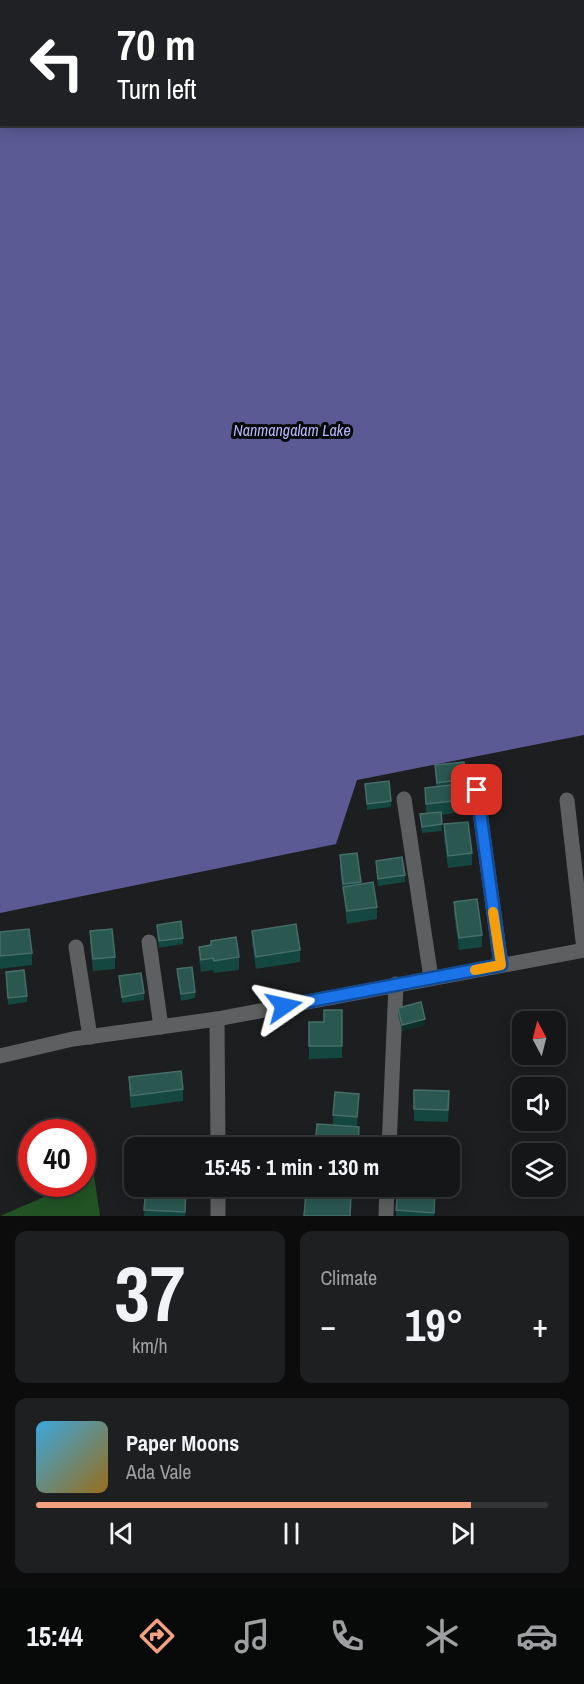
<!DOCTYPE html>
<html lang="en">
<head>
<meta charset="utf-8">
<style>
	:root { --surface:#151617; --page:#1e1f20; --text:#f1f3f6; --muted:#9d9fa1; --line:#343536; --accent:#f3a081 }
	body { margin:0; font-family:"Archivo Narrow",sans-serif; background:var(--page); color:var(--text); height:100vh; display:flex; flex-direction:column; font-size:22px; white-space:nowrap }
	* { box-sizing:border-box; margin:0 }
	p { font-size:20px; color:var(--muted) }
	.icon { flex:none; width:33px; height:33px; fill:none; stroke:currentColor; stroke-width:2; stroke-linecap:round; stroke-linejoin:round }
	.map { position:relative; height:1216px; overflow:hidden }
	.side { display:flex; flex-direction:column; gap:15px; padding:15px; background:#0c0c0d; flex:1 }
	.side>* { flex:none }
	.top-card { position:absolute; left:0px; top:0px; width:585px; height:126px; box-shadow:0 3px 15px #0003,0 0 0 2px var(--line); background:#202124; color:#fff; overflow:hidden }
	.needle { width:39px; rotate:353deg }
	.controls { position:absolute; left:512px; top:1011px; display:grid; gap:12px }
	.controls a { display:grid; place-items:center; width:54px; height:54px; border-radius:12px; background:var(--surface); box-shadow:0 3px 15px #0003,0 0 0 2px var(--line); font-size:30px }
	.speed { position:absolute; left:18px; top:1119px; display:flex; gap:12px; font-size:30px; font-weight:700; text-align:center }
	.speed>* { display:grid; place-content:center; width:78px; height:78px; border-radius:50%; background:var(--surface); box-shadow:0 3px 15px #0003,0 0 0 2px var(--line); line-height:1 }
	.speed .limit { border:9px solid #d22; background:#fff; color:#111 }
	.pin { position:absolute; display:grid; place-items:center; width:51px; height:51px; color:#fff; margin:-26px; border-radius:12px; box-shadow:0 3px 9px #0006 }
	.me { position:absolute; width:66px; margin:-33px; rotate:79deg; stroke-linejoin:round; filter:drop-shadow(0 0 4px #0008) }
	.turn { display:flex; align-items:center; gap:21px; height:126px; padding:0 18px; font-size:27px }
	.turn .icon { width:78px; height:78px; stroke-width:2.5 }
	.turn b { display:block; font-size:42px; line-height:51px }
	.big { font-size:45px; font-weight:800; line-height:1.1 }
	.side .widget { flex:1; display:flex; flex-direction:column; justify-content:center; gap:9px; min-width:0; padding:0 21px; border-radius:12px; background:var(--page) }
	.side .dial { align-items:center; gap:0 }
	.dial b { font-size:78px; line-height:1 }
	.song { display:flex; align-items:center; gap:18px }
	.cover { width:72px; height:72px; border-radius:9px; background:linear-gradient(135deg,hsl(200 70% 55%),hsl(40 70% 35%)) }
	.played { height:6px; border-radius:3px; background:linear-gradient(90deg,var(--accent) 85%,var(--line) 85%) }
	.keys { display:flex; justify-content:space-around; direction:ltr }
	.heat { display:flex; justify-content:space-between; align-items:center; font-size:33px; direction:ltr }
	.side .tiles { flex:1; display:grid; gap:15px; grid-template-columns:1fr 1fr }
	.widget:last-child { grid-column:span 2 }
	.trip { position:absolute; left:124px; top:1137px; width:336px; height:60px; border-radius:12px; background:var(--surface); box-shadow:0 3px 15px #0003,0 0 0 2px var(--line); font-weight:800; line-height:60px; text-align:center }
	.dock { display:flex; height:96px; justify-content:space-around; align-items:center; background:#080909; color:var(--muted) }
	.dock .icon { width:42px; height:42px }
	.dock .current { color:var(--accent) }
	.dock b { font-size:27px; color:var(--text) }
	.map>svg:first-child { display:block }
</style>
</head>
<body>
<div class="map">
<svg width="584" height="1216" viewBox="0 0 584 1216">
	<rect width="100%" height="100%" fill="#1c1e1f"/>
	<!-- forest -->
	<path fill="#215324" d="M94 1175 100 1216H0L74 1184H82L83 1180Z"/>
	<!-- water -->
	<path fill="#5b5a95" d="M0 0H441L444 1 2 2V124H584V73V735L357 780 336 844 0 913Z"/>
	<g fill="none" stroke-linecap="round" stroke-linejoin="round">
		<!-- minor -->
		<g stroke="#5e5f60" stroke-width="15">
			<path d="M477 790 501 965"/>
			<path d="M404 799 431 978"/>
			<path d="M567 800 584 950"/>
			<path d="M149 942 161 1027"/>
			<path d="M76 947 90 1037"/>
			<path d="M217 1019 218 1148"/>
			<path d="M389 1148 396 984"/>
			<path d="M218 1186V1216"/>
			<path d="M386 1216 387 1186"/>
		</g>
		<!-- tertiary -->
		<path stroke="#5e5f60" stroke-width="15" d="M0 1056 73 1039 217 1019 584 950"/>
	</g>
	<!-- wall -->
	<g fill="#144740">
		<path d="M435 765 465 779V792H461L462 812 441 815 442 831 422 833 420 814H426L425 788 436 786Z"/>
		<path d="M365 784 391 801V807L367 810Z"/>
		<path d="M444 824 472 853V865L448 868 444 837Z"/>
		<path d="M357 853 361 884 377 907V919L347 924 340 868V855Z"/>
		<path d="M376 861 405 875V882L378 886 376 867Z"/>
		<path d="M454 902 482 935V947L459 950 454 914Z"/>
		<path d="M157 925 183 938V944L159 948 157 931Z"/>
		<path d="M90 931 115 957V969L93 971 90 944Z"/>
		<path d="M252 931 300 950V962L256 969 252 943Z"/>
		<path d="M0 932 32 953V965L0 969Z"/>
		<path d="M211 941 239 957V970L214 973 213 970 201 972 199 959V947L211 945Z"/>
		<path d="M177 969 195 992V998L181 1001 177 975Z"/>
		<path d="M6 972 27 996V1002L8 1005Z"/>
		<path d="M119 976 144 993V1000L122 1003Z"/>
		<path d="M398 1008 425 1025 402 1031 398 1014Z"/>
		<path d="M342 1010V1058L309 1059V1022H324Z"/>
		<path d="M129 1077 183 1089V1101L131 1108 129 1090Z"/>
		<path d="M414 1090 449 1104 448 1122 414 1121Z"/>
		<path d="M359 1107 357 1127 359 1139V1148H315L317 1124 333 1125V1115Z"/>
		<path d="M146 1186 186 1197 185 1216H144Z"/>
		<path d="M311 1186H345V1189Z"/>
		<path d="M397 1186H425V1190L435 1203 434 1216H396Z"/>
	</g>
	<!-- shaded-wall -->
	<g fill="#0e302c">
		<path d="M425 1019V1025L402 1031V1025Z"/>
		<path d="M359 1094V1107L357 1130V1117Z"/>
	</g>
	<!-- building -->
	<g fill="#2a5851" stroke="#466d68" stroke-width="1.5">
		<path d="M464 762 465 779 437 783 435 765Z"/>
		<path d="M389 781 391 801 367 804 365 784Z"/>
		<path d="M460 784 462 800 426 804 425 788Z"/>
		<path d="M441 812 442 824 422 827 420 814Z"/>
		<path d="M468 822 472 853 448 856 444 824Z"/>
		<path d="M357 853 361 882 343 884 340 855Z"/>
		<path d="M402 857 405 875 378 879 376 861Z"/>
		<path d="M373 882 377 907 347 911 343 887Z"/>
		<path d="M477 899 482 935 459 938 454 902Z"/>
		<path d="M181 921 183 938 159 941 157 925Z"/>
		<path d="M296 924 300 950 256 957 252 931Z"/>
		<path d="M29 929 32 953 0 956V932Z"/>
		<path d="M112 929 115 957 93 959 90 931Z"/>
		<path d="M236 937 239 957 214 961 213 958 201 960 199 947 211 945V941Z"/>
		<path d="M192 967 195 992 181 994 177 969Z"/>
		<path d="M24 970 27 996 8 998 6 972Z"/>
		<path d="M141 973 144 993 122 997 119 976Z"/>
		<path d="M421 1002 425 1019 402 1025 398 1008Z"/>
		<path d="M324 1010H342V1046H309V1022H324Z"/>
		<path d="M181 1071 183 1089 131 1096 129 1077Z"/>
		<path d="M414 1090 449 1091 448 1110 414 1109Z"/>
		<path d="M335 1092 359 1094 357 1117 333 1115Z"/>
		<path d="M317 1124 359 1127 358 1148 315 1147Z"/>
		<path d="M141 1137 179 1138V1148H141Z"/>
		<path d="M146 1186H186L185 1212 144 1210Z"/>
		<path d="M398 1188 435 1191 434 1213 396 1210Z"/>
		<path d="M306 1192 351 1195 350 1216H304Z"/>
	</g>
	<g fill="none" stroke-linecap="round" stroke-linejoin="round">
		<!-- route casing -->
		<g stroke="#114b97" stroke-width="15">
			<path id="route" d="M284 1006 501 965 477 790"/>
		</g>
		<!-- route -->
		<use href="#route" stroke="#1a73e8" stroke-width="10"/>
		<!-- slow -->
		<path stroke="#f59e0b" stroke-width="10" d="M475 970 501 965 493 912"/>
	</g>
	<g text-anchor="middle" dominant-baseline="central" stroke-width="6" stroke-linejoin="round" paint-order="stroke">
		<!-- water labels -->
		<g font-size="16" font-style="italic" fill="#b6b7fd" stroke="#070808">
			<text x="292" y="430">Nanmangalam Lake</text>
		</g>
	</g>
</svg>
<div class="controls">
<a><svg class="needle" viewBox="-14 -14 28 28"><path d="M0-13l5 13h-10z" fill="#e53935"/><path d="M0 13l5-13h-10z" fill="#9d9fa1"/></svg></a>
<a><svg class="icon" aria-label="sound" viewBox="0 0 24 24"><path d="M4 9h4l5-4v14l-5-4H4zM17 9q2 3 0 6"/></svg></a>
<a><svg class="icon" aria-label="layers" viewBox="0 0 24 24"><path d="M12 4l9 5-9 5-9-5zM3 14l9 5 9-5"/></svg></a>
</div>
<div class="speed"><div class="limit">40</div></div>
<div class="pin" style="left:477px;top:790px;background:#d93025"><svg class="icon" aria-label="arrive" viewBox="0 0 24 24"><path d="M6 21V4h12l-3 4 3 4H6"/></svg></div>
<svg class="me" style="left:284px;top:1006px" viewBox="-20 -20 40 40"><path d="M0-17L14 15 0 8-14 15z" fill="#1a73e8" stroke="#fff" stroke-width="4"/></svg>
<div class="trip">15:45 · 1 min · 130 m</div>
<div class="top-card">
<div class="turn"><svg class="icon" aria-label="left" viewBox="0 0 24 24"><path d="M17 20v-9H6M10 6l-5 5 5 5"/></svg><div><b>70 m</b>Turn left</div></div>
</div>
</div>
<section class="side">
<div class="tiles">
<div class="widget dial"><b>37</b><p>km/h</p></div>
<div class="widget"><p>Climate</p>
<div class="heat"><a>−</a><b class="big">19°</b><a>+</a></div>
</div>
<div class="widget">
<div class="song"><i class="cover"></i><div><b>Paper Moons</b><p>Ada Vale</p></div></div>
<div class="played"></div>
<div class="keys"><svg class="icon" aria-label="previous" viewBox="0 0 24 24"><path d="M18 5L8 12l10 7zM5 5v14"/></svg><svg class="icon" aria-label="pause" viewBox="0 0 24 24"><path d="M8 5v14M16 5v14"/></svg><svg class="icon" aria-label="next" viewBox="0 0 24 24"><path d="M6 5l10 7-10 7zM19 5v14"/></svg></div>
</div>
</div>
</section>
<nav class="dock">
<b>15:44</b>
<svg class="icon current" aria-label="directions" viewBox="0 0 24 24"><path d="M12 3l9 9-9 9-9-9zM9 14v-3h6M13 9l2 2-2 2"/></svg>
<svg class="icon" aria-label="music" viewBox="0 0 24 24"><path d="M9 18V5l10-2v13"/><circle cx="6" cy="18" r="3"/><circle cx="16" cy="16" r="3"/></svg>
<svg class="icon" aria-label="phone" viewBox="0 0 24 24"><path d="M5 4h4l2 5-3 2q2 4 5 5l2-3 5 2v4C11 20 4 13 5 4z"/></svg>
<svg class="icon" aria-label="climate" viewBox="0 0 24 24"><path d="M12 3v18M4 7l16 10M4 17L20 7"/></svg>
<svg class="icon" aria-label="car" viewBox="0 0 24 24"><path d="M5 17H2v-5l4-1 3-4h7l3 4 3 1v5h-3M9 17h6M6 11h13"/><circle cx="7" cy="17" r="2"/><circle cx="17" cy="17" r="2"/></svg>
</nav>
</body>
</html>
